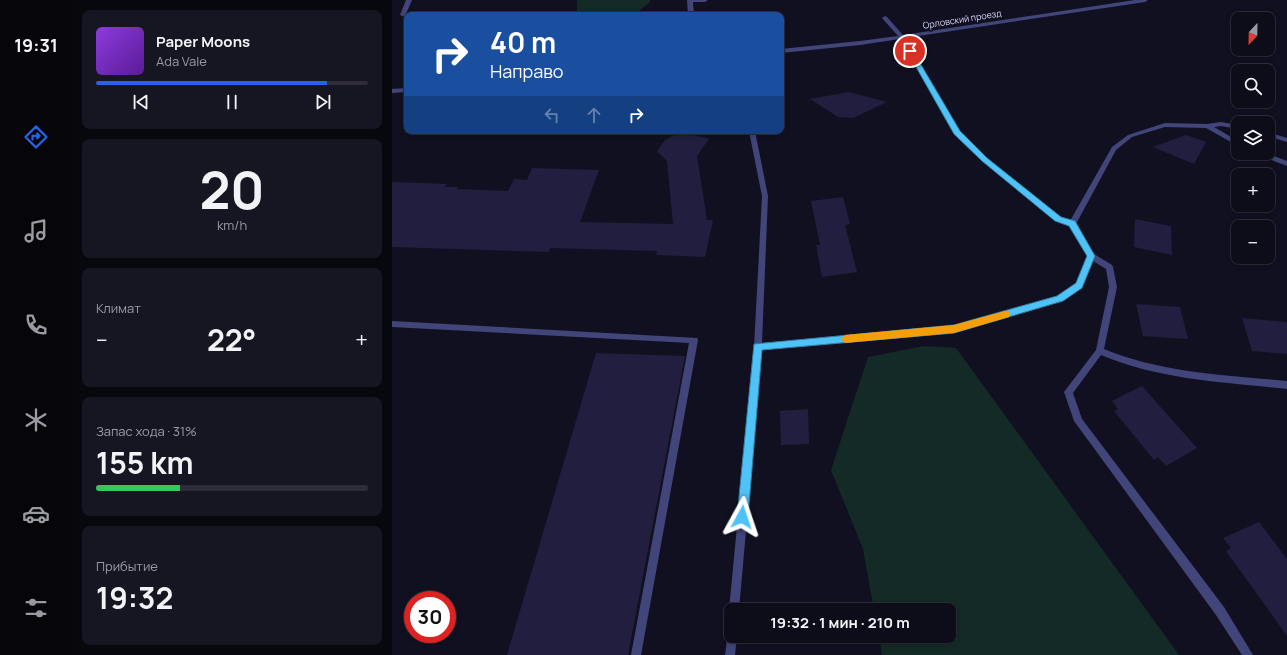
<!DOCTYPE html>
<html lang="ru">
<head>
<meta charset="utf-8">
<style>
	:root { --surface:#0d0c19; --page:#161522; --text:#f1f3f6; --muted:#9a9ba2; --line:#2d2c38; --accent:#2563eb }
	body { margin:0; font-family:Manrope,sans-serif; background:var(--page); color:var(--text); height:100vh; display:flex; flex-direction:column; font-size:15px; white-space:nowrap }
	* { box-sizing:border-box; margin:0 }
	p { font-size:13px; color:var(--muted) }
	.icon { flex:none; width:22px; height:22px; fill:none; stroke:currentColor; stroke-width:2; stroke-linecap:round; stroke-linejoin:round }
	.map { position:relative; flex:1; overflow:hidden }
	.sheet { display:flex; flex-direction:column; gap:10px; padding:10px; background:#07070e; width:320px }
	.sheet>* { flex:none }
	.top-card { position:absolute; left:12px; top:12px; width:380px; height:122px; border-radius:8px; box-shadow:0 2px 6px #0003,0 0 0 1px var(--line); background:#1a4fa0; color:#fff; overflow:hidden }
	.needle { width:26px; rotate:202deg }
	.buttons { position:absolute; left:839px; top:12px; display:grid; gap:8px }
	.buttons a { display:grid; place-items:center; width:44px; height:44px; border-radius:8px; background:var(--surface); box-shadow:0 2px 6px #0003,0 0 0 1px var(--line); font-size:20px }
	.speed { position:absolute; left:12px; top:591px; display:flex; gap:8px; font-size:20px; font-weight:700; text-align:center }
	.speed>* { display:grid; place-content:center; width:52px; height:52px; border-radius:50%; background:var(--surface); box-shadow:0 2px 6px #0003,0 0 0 1px var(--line); line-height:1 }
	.speed .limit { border:6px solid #d22; background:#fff; color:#111 }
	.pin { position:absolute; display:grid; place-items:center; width:34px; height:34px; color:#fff; margin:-17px; border:2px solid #fff; border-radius:50%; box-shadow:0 1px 4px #0007 }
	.me { position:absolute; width:44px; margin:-22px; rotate:5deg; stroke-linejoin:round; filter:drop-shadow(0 0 3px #0008) }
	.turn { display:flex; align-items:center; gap:14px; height:84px; padding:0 20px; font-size:18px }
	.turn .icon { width:52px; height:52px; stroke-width:2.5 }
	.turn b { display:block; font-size:28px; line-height:34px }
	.lanes { display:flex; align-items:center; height:38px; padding:0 20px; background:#0003; justify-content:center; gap:20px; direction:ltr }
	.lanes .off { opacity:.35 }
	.big { font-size:30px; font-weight:700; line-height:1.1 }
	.sheet .tile { flex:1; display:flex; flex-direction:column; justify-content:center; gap:6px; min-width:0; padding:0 14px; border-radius:8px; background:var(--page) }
	.sheet .dial { align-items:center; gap:0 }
	.dial b { font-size:52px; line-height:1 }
	.song { display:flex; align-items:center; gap:12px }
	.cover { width:48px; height:48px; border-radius:6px; background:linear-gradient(135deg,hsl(270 70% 55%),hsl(270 70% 35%)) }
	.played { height:4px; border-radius:2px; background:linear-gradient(90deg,var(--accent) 85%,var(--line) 85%) }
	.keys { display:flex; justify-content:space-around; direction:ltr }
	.heat { display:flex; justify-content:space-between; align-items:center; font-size:22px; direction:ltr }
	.charge { height:6px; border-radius:3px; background:linear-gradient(90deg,#34c759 31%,var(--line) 0) }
	.trip { position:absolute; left:332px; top:603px; width:232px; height:40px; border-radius:8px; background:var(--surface); box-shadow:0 2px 6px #0003,0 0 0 1px var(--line); font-weight:700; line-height:40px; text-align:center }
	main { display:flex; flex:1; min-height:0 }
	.menu { display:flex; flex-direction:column; width:72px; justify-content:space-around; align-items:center; background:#05050a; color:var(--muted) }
	.menu .icon { width:28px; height:28px }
	.menu .active { color:var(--accent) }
	.menu b { font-size:18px; color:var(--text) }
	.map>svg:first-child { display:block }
</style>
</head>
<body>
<main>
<nav class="menu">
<b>19:31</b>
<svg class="icon active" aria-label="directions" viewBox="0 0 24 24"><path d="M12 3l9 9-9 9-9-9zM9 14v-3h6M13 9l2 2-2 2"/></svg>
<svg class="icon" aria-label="music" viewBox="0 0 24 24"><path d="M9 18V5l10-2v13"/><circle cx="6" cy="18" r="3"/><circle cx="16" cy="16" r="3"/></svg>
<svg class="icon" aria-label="phone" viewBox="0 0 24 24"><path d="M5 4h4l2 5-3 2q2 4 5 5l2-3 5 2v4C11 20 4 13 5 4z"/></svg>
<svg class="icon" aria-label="climate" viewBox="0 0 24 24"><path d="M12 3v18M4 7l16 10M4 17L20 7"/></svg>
<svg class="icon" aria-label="car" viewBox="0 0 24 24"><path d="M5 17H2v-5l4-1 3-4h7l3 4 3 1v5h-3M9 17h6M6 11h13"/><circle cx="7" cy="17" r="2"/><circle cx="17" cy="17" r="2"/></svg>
<svg class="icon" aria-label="filters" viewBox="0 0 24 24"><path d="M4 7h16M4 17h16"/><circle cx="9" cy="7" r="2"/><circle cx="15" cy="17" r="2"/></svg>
</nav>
<section class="sheet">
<div class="tile">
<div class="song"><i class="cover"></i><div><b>Paper Moons</b><p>Ada Vale</p></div></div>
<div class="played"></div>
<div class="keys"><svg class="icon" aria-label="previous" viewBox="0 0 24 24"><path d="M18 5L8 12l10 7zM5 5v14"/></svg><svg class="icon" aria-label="pause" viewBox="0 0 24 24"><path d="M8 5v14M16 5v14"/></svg><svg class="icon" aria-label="next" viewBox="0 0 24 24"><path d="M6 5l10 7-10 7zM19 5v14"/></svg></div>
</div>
<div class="tile dial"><b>20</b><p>km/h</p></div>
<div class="tile"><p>Климат</p>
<div class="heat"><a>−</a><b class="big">22°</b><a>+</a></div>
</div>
<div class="tile"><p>Запас хода · 31%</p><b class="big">155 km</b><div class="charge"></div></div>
<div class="tile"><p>Прибытие</p><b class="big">19:32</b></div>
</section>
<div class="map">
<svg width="895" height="655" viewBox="0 0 895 655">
	<rect width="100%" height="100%" fill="#111021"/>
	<!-- green -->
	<g fill="#142a26">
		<path d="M185 0H258V2L242 15H191L185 11Z"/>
		<path d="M532 346 564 348 787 655H490L487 636H557V610H482L471 549 439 470 476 357Z"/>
	</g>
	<!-- building -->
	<g fill="#211e3f">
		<path d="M457 92 495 102 461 118 446 117 418 99Z"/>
		<path d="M294 133 317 139 305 156 315 220H321L313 257 264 255 265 251 158 248 157 252 0 247V182L55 184 53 187H66L65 189 116 191 122 179 135 180 140 168 207 170 188 222 281 224 275 161 265 151 273 140 282 135Z"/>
		<path d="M794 135 814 142 802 164 761 147Z"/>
		<path d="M451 197 458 224 453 225 465 272 430 277 424 245H428L419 201Z"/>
		<path d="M743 219 779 226 780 255 742 247Z"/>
		<path d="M744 304 788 307 796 339 751 336Z"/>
		<path d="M850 318 895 322V354L860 351Z"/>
		<path d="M204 353 293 356 236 655H115Z"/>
		<path d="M750 386 805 448 774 466 766 457 762 460 722 411 726 409 720 401Z"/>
		<path d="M416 409 417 444 389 445 388 411Z"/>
		<path d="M867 522 895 559V636L834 551 839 548 831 538Z"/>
	</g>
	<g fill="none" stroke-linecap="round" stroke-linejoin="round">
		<!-- lane -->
		<g fill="#41457a" fill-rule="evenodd">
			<path d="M14 0H20L14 14 17 15H15V18L8 15Z"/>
			<path d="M295 0H316L313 2H301L302 15H296Z"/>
			<path d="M0 321 305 338 306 340 249 655H239L297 343 0 327Z"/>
		</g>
		<!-- street -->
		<g fill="#41457a" fill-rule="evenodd">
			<path d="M743 0H756L753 2 513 38 567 131 594 157 668 217 678 221 720 147 736 135 773 123 815 124 829 122 846 125V129L829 126 822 127 846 141V146L814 128 773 127 740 137 724 150 684 224 702 254 720 265 721 267 725 287 712 349C770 373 833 375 895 381V389C832 382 768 380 709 355L681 393 690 419 832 607 861 655H850L824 615 682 421 672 392 704 350 717 287 714 269 701 261 690 287 671 301 562 332 370 350 347 610H339L338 614 337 610 362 347 370 196 357 131H363L376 196 370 343 562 326 666 297 684 283 695 256 677 226 664 221 590 161 563 133 508 39 468 45 389 53V49L468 41 506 36 490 18 493 16 495 17 511 35Z"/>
			<path d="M15 88V92L0 93V89Z"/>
			<path d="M876 132 895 138V142L876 136Z"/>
			<path d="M865 153H874L895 161V166L866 155Z"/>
			<path d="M339 631V636H345L343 655H333L336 632Z"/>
		</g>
	</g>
	<!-- route -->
	<path fill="#4fc3f7" stroke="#337fa1" d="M516 49 521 51 568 131 595 158 669 217 683 221 703 256 690 288 671 301 562 333 370 350 356 517 354 521 350 522 346 521 345 517 362 344 562 325 665 296 684 283 695 256 677 226 663 221 590 161 562 134 515 51Z"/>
	<!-- slow -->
	<path fill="#f59e0b" d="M613 311 617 312V317L562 333 453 343 449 339 453 335 562 325Z"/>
	<g text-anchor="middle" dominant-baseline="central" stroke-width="4" stroke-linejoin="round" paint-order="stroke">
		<!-- far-street labels -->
		<g font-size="9" fill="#d5d5fa" stroke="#111021">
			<text transform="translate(570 19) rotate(-9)">Орловский проезд</text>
		</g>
	</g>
</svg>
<div class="buttons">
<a><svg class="needle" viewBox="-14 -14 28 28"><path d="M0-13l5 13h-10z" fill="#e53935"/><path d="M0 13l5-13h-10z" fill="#9a9ba2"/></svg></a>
<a><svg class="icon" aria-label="search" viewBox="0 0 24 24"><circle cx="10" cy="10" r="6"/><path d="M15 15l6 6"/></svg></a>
<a><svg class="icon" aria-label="layers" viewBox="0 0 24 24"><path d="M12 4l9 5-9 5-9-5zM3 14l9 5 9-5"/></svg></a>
<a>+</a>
<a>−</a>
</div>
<div class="speed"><div class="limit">30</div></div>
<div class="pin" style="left:518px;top:51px;background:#d93025"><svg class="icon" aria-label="arrive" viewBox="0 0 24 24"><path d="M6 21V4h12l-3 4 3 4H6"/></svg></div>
<svg class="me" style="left:350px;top:517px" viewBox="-20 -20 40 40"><path d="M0-17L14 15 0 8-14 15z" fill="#4fc3f7" stroke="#fff" stroke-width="4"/></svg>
<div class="trip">19:32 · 1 мин · 210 m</div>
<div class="top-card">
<div class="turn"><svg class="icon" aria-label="right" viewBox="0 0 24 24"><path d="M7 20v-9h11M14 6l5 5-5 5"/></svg><div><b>40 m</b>Направо</div></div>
<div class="lanes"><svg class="icon off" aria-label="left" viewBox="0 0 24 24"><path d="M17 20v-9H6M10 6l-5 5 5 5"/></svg><svg class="icon off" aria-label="ahead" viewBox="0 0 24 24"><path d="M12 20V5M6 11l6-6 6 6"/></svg><svg class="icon" aria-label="right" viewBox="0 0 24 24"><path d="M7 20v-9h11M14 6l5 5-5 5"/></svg></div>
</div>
</div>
</main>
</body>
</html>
